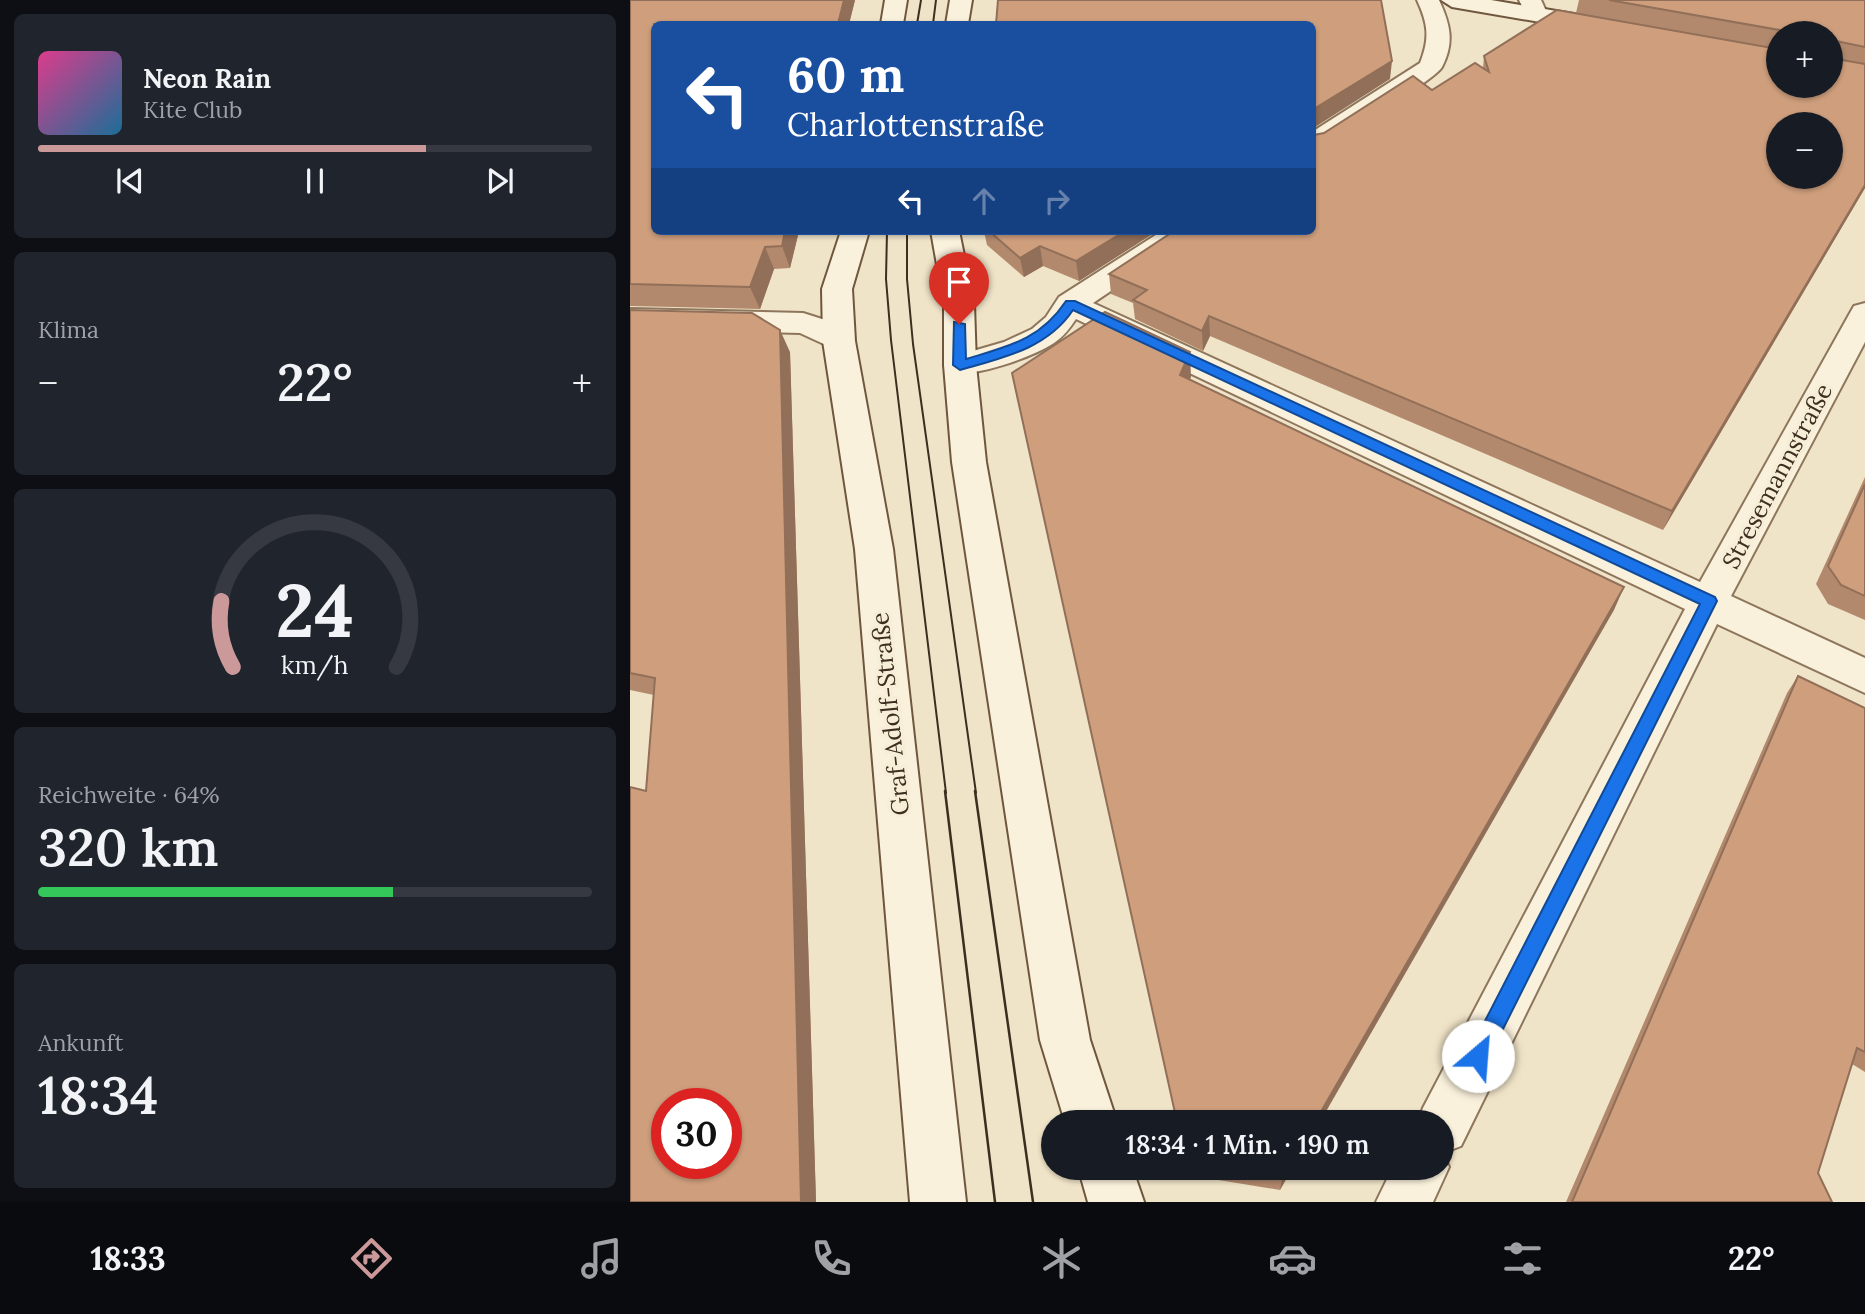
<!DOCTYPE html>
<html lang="de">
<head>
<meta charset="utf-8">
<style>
	:root { --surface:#171b24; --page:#20242c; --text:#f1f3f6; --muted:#9ea1a6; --line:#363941; --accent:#cc999b }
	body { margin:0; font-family:Lora,serif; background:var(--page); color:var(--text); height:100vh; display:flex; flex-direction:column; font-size:26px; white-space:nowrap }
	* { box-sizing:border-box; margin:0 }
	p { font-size:23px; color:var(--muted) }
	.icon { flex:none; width:38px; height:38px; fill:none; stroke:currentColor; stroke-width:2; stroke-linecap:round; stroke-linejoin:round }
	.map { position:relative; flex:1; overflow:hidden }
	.details { display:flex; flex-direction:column; gap:14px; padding:14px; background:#0d0f14; width:630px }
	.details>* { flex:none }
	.top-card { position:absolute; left:21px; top:21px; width:665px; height:214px; border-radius:10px; box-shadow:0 2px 5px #0004; background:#1a4fa0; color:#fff; overflow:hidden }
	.controls { position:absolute; left:1136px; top:21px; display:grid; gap:14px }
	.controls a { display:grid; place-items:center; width:77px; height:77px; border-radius:50%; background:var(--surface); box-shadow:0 2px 5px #0004; font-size:35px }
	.speed { position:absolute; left:21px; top:1088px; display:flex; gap:14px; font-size:35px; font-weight:700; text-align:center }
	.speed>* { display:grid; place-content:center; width:91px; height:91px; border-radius:50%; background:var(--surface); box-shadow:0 2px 5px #0004; line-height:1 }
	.speed .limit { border:10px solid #d22; background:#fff; color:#111 }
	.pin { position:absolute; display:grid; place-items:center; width:60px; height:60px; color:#fff; margin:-72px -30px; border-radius:50% 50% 50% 0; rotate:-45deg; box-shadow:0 0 7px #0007 }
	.pin .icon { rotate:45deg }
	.me { position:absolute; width:77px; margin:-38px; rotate:27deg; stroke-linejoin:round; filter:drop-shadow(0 0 5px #0008) }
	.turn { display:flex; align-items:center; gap:24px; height:147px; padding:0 21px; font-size:32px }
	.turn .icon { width:91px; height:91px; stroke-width:2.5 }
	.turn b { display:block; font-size:49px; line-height:60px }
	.lanes { display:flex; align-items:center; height:66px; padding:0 21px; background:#0003; justify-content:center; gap:35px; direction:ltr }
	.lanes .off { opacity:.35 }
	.big { font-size:52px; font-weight:600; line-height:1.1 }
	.details .card { flex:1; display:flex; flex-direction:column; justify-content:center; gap:10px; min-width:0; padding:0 24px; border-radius:10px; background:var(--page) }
	.details .dial { align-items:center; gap:0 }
	.dial svg { height:182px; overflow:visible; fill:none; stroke:var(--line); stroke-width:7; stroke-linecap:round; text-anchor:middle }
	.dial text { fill:var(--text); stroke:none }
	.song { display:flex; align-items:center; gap:21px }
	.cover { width:84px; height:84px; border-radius:10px; background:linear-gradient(135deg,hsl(330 70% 55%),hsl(200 70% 35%)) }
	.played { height:7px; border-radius:4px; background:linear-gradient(90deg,var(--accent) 70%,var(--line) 70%) }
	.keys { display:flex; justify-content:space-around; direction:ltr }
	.heat { display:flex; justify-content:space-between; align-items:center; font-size:38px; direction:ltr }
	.charge { height:10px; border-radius:5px; background:linear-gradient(90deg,#34c759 64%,var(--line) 0) }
	.trip { position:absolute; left:411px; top:1110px; width:413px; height:70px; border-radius:35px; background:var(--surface); box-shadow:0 2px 5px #0004; font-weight:600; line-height:70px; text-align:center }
	.dock { display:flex; height:112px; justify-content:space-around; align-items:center; background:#090b0e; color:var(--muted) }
	.dock .icon { width:49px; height:49px }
	.dock .current { color:var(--accent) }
	.dock b { font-size:32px; color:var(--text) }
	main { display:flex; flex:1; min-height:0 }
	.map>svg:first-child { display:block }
</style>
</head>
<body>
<main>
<section class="details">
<div class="card">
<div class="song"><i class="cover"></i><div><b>Neon Rain</b><p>Kite Club</p></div></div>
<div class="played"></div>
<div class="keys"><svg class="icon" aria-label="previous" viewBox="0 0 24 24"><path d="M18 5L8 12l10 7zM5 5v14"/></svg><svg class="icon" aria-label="pause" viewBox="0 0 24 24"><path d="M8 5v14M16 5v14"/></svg><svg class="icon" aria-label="next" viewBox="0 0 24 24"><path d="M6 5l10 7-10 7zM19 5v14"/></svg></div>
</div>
<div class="card"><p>Klima</p>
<div class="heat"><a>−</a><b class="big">22°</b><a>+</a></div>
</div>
<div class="card dial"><svg viewBox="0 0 100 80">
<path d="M14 69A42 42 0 1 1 86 69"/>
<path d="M14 69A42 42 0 0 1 9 40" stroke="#cc999b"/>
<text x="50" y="56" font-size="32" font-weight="700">24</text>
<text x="50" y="72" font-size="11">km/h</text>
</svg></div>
<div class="card"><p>Reichweite · 64%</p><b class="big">320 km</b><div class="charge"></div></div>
<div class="card"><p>Ankunft</p><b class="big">18:34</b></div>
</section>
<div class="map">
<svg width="1235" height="1202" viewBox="0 0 1235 1202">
	<rect width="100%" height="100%" fill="#f0e4c8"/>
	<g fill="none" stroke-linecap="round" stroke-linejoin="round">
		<!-- street casing -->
		<g stroke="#8d765c" stroke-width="4">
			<g id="street">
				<path d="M787 0H809C820 24 825 42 812 67 806 79 710 137 691 150L682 152V132L790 63C800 38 798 24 787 0Z"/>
				<path d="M889 0H911L917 13 914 18H898Z"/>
				<path d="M532 231H565L561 237 463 303 1070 582 1220 313 1224 306 1235 303V342L1101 596 1235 658V693L1087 624 831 1146 813 1153 819 1167 803 1202H746L763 1167H812V1122H788L793 1108 1055 609 446 319C440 328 433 337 424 343 403 357 341 379 319 372L314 365 319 358 374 342 402 329 416 317 429 297Z"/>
				<path d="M0 309 173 313 211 325 225 341 220 348 209 351 170 333 0 329Z"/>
			</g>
		</g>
		<!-- secondary casing -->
		<g stroke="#6f573f" stroke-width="4">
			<g id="secondary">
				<path d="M255 0H277L273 24H251Z"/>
				<path d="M320 0H342L338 24H316Z"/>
				<path d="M811 0H861L968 18 979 25 968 32 822 7Z"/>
				<path d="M211 231H239L222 289 225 341 263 549 336 1202H280L225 549 193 341 192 289Z"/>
				<path d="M301 231H329L344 304 346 365 356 462 460 1040 487 1122H435L410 1040 322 462 314 365V304Z"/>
				<path d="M448 1167H502L514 1202H458Z"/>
			</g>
		</g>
		<!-- street -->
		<use href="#street" fill="#faf1dc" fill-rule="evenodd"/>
		<!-- secondary -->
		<use href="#secondary" fill="#faf1dc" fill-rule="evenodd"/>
		<!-- tram-far1 -->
		<g stroke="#3d2e20" stroke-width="2">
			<path d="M287 24 291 0"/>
			<path d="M303 24 306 0"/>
			<path d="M257 231 256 279 261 340 316 793"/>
			<path d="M277 231V279L283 344 346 793"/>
		</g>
		<!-- tram -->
		<g stroke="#3d2e20" stroke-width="2.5">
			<path d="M315 791 365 1202"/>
			<path d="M345 791 403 1202"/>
		</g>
	</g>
	<!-- wall -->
	<g fill="#b2896c" fill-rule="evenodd">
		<path d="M0 0H225L219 24H24L169 231 160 268 144 269 130 309 0 306Z"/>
		<path d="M949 0H1235V188L1033 530 580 336 573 351 505 319 503 303 481 294 479 274 544 231 684 135 694 133 802 90 853 68 854 56 946 13ZM1148 33H1200L1148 86Z"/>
		<path d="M354 231H527L449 281 413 266 394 277 357 245Z"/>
		<path d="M0 310 160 352 186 1202H0L16 791 24 695 0 690Z"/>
		<path d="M1235 477V620L1198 604 1186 584Z"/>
		<path d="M1168 676 1235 708V1072L1222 1064 1188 1173 1202 1202H936L1157 693Z"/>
		<path d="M557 1167H663L650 1190 558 1175Z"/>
	</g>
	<!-- shaded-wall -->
	<g fill="#916f58">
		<path d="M214 0H225L219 24H208Z"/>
		<path d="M762 61 760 79 682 129V110Z"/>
		<path d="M1235 185V188L1033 530 1042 511Z"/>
		<path d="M155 231H169L160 268 152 246Z"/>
		<path d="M495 231H527L449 281 446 261Z"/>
		<path d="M410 246 413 266 394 277 390 258Z"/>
		<path d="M135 247 144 269 130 309 120 287Z"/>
		<path d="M579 316 580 336 573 351 572 331Z"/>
		<path d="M150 330 160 352 186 1202H171Z"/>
		<path d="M560 352 561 377 551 400 550 375Z"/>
		<path d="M994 587 984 610 690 1122H685Z"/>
		<path d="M659 1167H663L650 1190 652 1179Z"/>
	</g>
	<!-- building -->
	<g fill="#cf9f7d" stroke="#916f58" stroke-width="2" fill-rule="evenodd">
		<path d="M0 0H214L208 24H24V231H155L152 246 135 247 120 287 0 284Z"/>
		<path d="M368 0H751L762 61 682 110V24H366Z"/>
		<path d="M979 0H1235V47L1206 41V59L1235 64V185L1042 511 579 316 572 331 503 300 517 290 479 274 544 231H682V135H684L694 133 783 76 802 90 845 63 859 72 854 56 927 10 1148 49V86H1200V33H1156L1155 31ZM1148 124H1200V177H1148Z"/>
		<path d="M359 231H495L446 261 410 246 390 258Z"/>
		<path d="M0 310 122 313 150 330 171 1202H0V787L16 791 25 678 0 673ZM37 1104H96V1164H37Z"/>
		<path d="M475 312 560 352 550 375 994 587 685 1122H547L382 373Z"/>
		<path d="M1235 484V596L1211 585 1198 566Z"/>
		<path d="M1168 676 1235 708V1052L1227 1048 1188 1173 1202 1202H942Z"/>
		<path d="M578 1167H659L652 1179Z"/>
	</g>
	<!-- route -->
	<path fill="#1a73e8" stroke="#114b97" stroke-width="2" d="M436 301H445L1085 597 1087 601 856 1063 848 1066 841 1063 838 1056 841 1048 1070 604 443 310C417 349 372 358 330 370L323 365 324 322 335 324 336 359C379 346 410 340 436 301Z"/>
	<g text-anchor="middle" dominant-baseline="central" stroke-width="7" stroke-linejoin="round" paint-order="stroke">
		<!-- street labels -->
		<g font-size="24" fill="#3d2e20" stroke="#f7eed8">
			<text transform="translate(1147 476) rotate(-62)">Stresemannstraße</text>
			<text transform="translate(260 714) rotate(-96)">Graf-Adolf-Straße</text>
		</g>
	</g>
</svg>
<div class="controls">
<a>+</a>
<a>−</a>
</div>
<div class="speed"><div class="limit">30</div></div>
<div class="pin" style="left:329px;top:324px;background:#d93025"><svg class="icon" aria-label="arrive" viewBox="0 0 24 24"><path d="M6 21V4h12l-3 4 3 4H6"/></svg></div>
<svg class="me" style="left:848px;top:1056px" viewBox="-20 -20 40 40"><circle r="19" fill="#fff"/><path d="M0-13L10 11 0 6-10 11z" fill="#1a73e8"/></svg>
<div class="trip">18:34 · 1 Min. · 190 m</div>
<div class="top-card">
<div class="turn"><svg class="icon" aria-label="left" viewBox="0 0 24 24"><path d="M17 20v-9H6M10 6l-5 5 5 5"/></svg><div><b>60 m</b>Charlottenstraße</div></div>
<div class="lanes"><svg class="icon" aria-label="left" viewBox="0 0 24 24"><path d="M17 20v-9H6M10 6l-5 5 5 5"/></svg><svg class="icon off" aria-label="ahead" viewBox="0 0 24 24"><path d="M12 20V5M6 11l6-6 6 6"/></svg><svg class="icon off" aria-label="right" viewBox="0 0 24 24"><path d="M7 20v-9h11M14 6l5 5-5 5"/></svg></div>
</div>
</div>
</main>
<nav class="dock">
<b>18:33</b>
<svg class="icon current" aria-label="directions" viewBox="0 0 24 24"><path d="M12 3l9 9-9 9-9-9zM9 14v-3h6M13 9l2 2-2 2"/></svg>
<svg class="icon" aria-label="music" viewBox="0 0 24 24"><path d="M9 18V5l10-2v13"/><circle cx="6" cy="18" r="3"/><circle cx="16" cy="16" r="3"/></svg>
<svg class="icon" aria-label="phone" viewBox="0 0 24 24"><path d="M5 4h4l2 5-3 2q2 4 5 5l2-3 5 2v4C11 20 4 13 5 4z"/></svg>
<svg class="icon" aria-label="climate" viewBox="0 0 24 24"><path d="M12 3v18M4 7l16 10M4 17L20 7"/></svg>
<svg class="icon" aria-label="car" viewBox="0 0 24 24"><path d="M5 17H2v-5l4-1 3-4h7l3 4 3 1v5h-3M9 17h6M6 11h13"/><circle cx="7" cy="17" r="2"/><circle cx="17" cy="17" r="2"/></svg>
<svg class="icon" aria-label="filters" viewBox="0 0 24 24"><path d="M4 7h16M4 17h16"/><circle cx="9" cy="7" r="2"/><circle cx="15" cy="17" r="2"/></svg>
<b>22°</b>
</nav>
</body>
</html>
